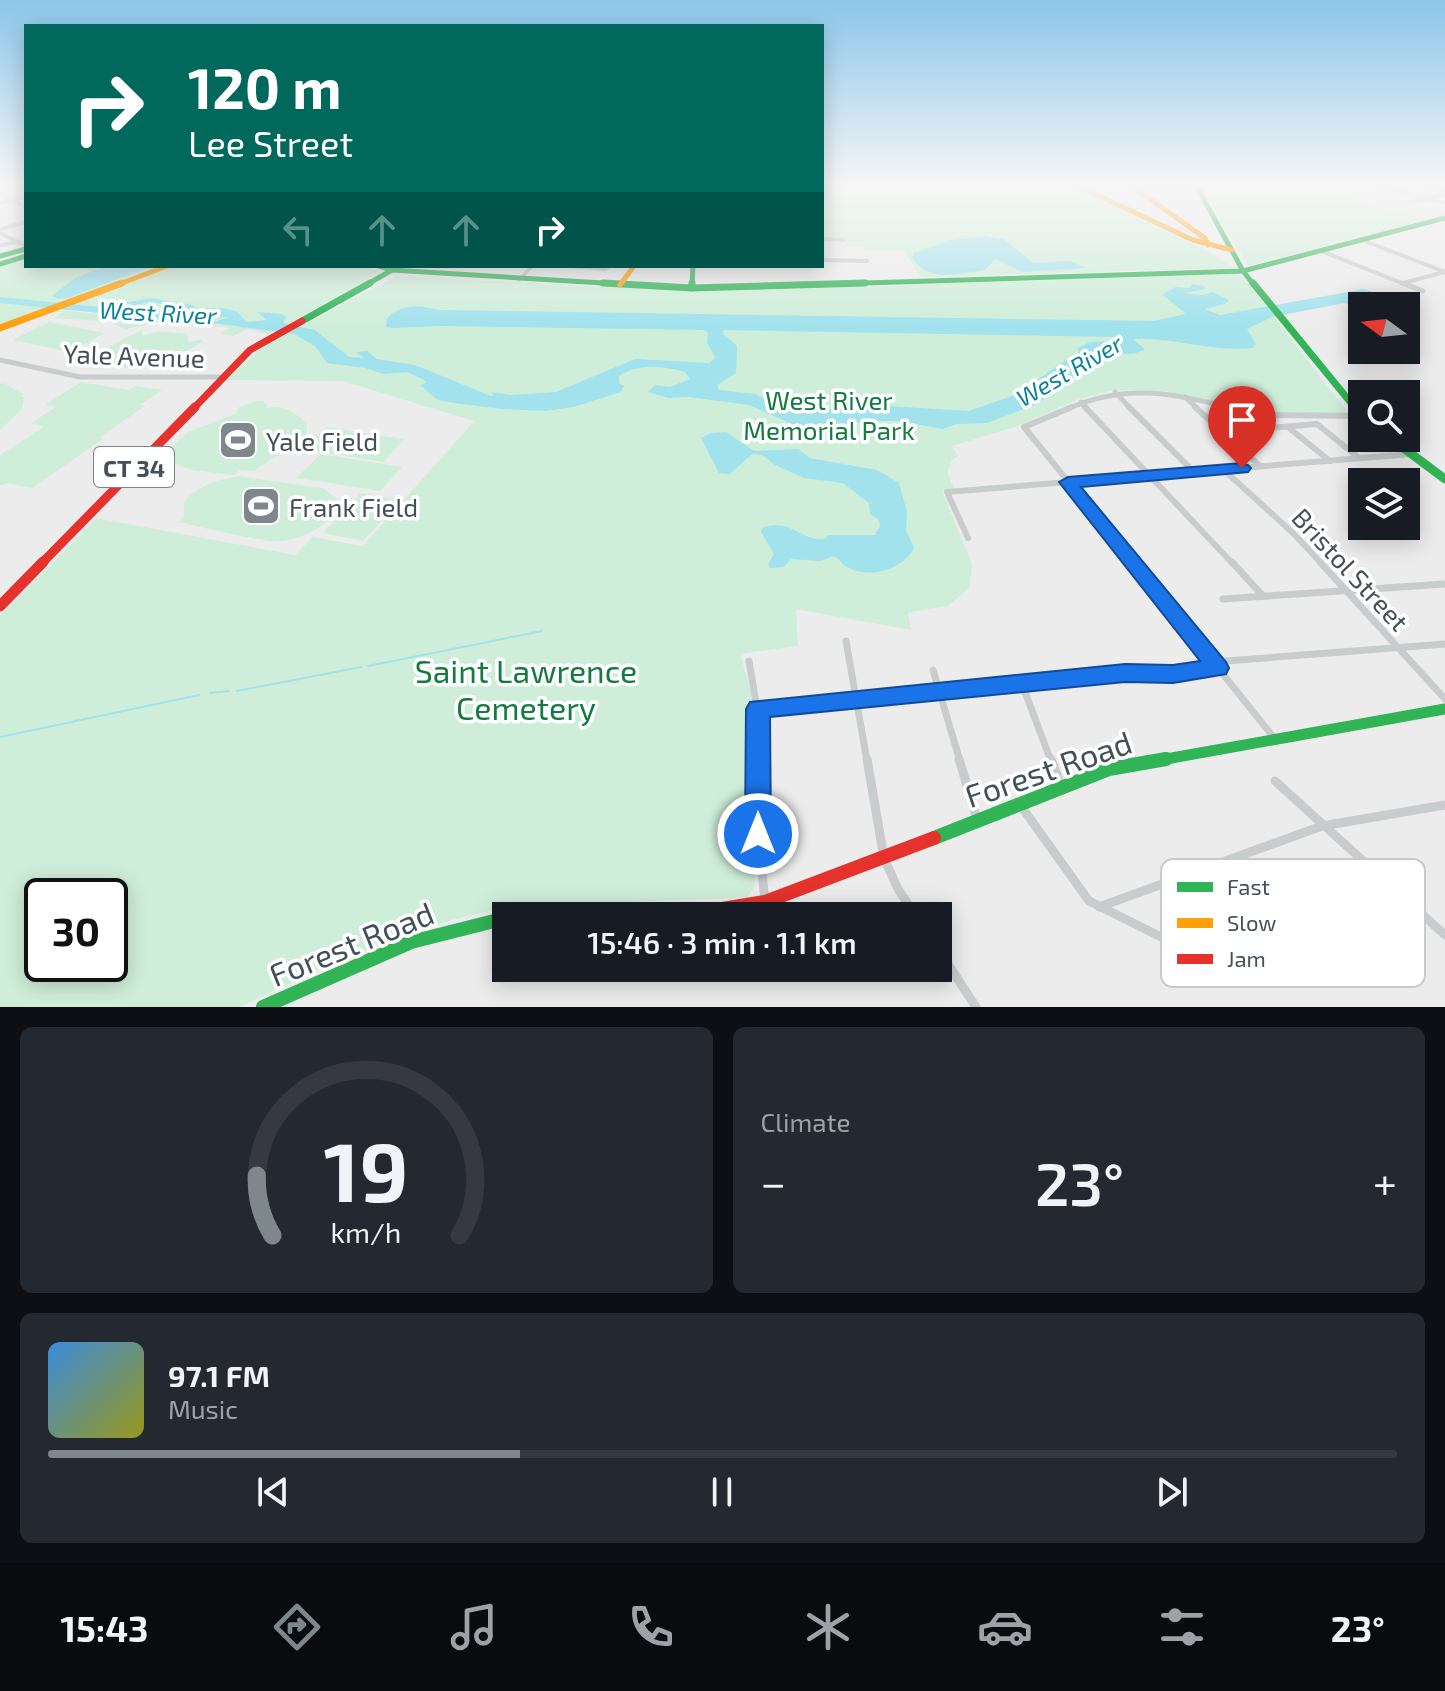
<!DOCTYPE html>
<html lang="en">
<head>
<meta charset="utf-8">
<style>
	:root { --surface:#171b24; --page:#242831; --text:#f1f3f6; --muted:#9ea1a6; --line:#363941; --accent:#7e878c }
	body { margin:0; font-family:"Exo 2",sans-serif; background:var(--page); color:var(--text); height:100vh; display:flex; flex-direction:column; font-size:30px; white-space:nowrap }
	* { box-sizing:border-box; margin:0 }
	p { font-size:26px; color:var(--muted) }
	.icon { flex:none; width:44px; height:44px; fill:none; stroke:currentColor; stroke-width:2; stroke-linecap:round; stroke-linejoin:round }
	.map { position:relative; height:1007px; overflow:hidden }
	.panel { display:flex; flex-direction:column; gap:20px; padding:20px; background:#0d0f14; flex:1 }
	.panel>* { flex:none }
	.hud { position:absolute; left:24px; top:24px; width:800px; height:244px; border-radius:0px; box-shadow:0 4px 20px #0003; background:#00695c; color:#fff; overflow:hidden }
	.needle { width:52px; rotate:285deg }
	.controls { position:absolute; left:1348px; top:292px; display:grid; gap:16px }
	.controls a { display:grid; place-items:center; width:72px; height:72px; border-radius:0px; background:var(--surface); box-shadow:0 4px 20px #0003; font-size:40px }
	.speed { position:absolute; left:24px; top:878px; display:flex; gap:16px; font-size:40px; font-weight:700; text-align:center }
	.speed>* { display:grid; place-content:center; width:104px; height:104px; border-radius:50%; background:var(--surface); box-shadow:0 4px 20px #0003; line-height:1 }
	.speed .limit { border:4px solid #111; border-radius:12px; background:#fff; color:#111 }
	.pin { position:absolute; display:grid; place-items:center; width:68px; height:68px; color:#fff; margin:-82px -34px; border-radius:50% 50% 50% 0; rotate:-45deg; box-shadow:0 0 8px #0007 }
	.pin .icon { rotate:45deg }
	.me { position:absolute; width:88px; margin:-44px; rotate:0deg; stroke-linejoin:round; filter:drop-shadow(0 0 6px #0008) }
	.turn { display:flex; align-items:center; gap:28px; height:168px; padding:0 32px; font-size:36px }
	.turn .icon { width:104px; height:104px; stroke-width:2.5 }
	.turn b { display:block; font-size:56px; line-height:68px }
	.lanes { display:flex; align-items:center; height:76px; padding:0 32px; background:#0003; justify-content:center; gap:40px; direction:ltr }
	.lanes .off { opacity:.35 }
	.big { font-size:60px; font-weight:600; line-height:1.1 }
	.panel .tile { flex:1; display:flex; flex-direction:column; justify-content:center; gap:12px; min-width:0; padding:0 28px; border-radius:12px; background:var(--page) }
	.panel .dial { align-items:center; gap:0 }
	.dial svg { height:208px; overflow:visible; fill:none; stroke:var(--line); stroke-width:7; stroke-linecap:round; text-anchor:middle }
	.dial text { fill:var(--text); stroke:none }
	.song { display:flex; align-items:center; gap:24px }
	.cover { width:96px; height:96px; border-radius:12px; background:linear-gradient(135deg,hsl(210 70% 55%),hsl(60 70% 35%)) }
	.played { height:8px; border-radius:4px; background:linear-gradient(90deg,var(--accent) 35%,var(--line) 35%) }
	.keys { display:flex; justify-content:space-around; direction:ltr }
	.heat { display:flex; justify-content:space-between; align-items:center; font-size:44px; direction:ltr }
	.panel .tiles { flex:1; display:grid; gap:20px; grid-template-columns:1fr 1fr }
	.tile:last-child { grid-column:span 2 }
	.trip { position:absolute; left:492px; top:902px; width:460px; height:80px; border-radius:0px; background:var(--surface); box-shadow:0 4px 20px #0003; font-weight:600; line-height:80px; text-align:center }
	.dock { display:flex; height:128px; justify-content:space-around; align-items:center; background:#090b0e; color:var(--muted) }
	.dock .icon { width:56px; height:56px }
	.dock .on { color:var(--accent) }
	.dock b { font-size:36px; color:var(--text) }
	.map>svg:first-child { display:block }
</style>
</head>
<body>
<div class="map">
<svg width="1445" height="1007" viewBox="0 0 1445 1007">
	<rect width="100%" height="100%" fill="#edecec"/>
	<!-- green -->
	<g fill="#cfeed9" fill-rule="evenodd">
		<path d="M822 185H1070L1206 250 1234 268 921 277 904 251 864 250 863 246H846L845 237H822Z"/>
		<path d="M1200 185H1303L1426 220 1248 266Z"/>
		<path d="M26 257V266H161L0 326V265Z"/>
		<path d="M174 266H363L380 272 283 327 247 325 233 315 221 312 181 317 65 306Z"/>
		<path d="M1237 274 1244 278 1349 414 1267 413 1165 391 1113 390 1079 399 1018 426 952 446 958 456 952 460 947 472 954 489 942 491 972 564 969 589 947 606 908 613 911 630 796 609 798 646 745 653 741 657 751 691 756 873 754 888 747 897 506 907 452 920 358 952 239 1007H0V616L96 518 295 555 313 537 363 546 474 421 343 381 226 380 264 346 397 276 701 292ZM42 896H110V964H42Z"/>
		<path d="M57 310 169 320 222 315 231 318 213 324 274 331 269 334 248 329 233 336 219 333 229 329 227 327 155 323 126 329 110 322 54 318 63 312 53 311Z"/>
		<path d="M49 322 105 333 70 352 13 340Z"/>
		<path d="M142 330V335L162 331 187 334 189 342 202 339 203 341C174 361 138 379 103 361L102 353 106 348Z"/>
		<path d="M81 382 129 390 136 386 162 390 140 405 145 406 100 437 103 439 32 488 7 483 0 486V455L44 427 31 423 56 407 45 405Z"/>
		<path d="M4 383 23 394 21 397H24L22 409 0 430V384Z"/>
		<path d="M257 401H264L268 406 264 409C279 402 296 413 307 423L306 436 254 471 239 470 234 475 192 470 171 462 168 450 188 432 237 413 239 407Z"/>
		<path d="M327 427 404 439 383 462 304 449Z"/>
		<path d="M321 454 402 467 380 491 296 478Z"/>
		<path d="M239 476 323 488 337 499C338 524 303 538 283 541 268 544 198 526 178 522L184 516V502C198 485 218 480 239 476Z"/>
		<path d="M361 493 400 500 363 541 323 533Z"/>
	</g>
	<!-- water -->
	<g fill="#a1e2ed" fill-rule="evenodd">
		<path d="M985 236 1005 240 1033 263 1070 261 1087 268 1022 272 995 259 985 270C957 273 931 284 912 258L914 253 952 240Z"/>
		<path d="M106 266H152L68 298 58 299 52 296 75 278Z"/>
		<path d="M1192 284 1204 286 1206 289 1184 293 1203 295 1213 292 1229 300 1225 304 1204 309 1220 315 1364 289 1388 298 1393 306 1362 307 1344 303 1272 317 1247 329 1256 344 1252 348C1208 352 1174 337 1133 339L1145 349 1136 353 1104 356 1037 404 987 423 957 424 943 429 897 421H868L847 424 833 433 819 436 749 405 688 397 668 398 648 392 655 385 670 387 690 379 685 372C663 366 639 363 619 376V383L624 386 621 392 573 407 546 411 502 409 447 402 436 399 420 385 426 383 424 380 407 372 384 374 365 368 327 363 315 346 294 334 210 323 230 317 169 320 0 303V297L181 315C189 308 225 305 237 312 241 315 243 319 246 322L267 320 257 312 282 314 286 317 283 323 315 330 349 357 364 358 356 352 367 351 377 359 415 365 491 396 494 395 490 392 511 395 556 392 635 359 710 363 715 357 707 343 708 333 704 330 441 326 392 328 386 327 387 319C400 303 421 305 439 310L1153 321 1186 314 1162 294 1176 287 1189 288ZM724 330 1117 337 1116 341 1090 342 1078 348V352L1015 395 968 411 871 405 806 411 777 404 755 394 719 390 717 385 736 373 737 346 722 332Z"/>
		<path d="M726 432 754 451 798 449 810 458 877 470 899 483 907 512 906 530 914 548C903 569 870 580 847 567 841 564 841 559 833 556L821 561 791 559 784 567 770 568 768 564 774 554 761 532 763 527C794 519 799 541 825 539L828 535H875L880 526 879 520 870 514 869 503 843 483 804 478 775 465 762 455 752 454 730 474 719 473 701 438 711 433Z"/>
	</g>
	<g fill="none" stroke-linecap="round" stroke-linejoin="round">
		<!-- stream -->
		<g stroke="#a1e2ed" stroke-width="2">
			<path d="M802 441 810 434"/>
			<path d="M368 666 542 631"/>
			<path d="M237 691 361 667"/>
			<path d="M210 693 229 691"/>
			<path d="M0 737 199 695"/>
		</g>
		<!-- river -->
		<path fill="#a1e2ed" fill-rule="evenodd" d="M150 298 193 305 204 315 200 317 188 309 150 302 106 311 102 309 106 307Z"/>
		<!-- street-far4 -->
		<g stroke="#c8cccd" stroke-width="4">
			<path d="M1375 185 1445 203"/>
			<path d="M1424 185 1445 190"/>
			<path d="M1135 189H1198"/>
			<path d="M0 193 26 207"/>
			<path d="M1410 202 1445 194"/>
			<path d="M0 203 26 196"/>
			<path d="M0 229 26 222"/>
			<path d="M0 233 26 246"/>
			<path d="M822 239 845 240"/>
			<path d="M1362 240 1445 272"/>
			<path d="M0 245 19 242"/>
			<path d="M1321 251 1407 285"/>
			<path d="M822 260 867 261"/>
			<path d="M569 266 605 269 610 266"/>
			<path d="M519 280 532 266"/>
			<path d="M1403 283 1445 272"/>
		</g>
		<!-- street-far3 -->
		<g stroke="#c8cccd" stroke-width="5">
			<path d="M1402 283 1423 291"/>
			<path d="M0 360 80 377H221"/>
			<path d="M1115 392 1131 409"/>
			<path d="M1185 397 1198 409"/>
			<path d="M1081 402 1087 409"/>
			<path d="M1067 409C1129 382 1173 394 1237 409"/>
		</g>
		<!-- street-far2 -->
		<g stroke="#c8cccd" stroke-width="6">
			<path d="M1072 407 1024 427 1135 564"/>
			<path d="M1085 407 1233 564"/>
			<path d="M1129 407 1194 472"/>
			<path d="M1195 407 1260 466"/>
			<path d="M1228 407 1266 415 1361 416"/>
			<path d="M1289 428 1330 461"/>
			<path d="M1222 432 1317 424 1359 458"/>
			<path d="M1224 470 1294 534 1322 564"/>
			<path d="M968 538 947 492 1412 454"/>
		</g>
		<!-- street-far1 -->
		<g stroke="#c8cccd" stroke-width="7">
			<path d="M1133 562 1275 739"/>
			<path d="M1232 562 1263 596"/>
			<path d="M1320 562 1445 699"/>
			<path d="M1223 599 1445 584"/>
			<path d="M846 641 867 761"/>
			<path d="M749 661 759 720 760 761"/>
			<path d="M1213 662 1445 644"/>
			<path d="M933 670 960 761"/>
			<path d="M1022 684 1051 761"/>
			<path d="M758 709 1125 673 1173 674 1218 668"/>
		</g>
		<!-- street -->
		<g stroke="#c8cccd" stroke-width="9">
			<path d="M760 759 759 842 765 902"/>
			<path d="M867 759 884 858 898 889 916 916"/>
			<path d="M959 759 977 819"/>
			<path d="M1051 759 1061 786"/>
			<path d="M1275 781 1445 935"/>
			<path d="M1021 806 1089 901 1243 978 1254 980 1419 911"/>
			<path d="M1099 907 1322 826 1445 805"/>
			<path d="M938 949 976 1007"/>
		</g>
		<!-- fast-far4 -->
		<g stroke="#30b455" stroke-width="5">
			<path d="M1196 185 1243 271 1254 285"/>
			<path d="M0 256 26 249"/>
			<path d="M0 264 26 256"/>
			<path d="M379 266 392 270"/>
			<path d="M366 285 392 270 636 285"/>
			<path d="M692 285 693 266"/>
			<path d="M801 285 1243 271 1445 218"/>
		</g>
		<!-- fast-far3 -->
		<g stroke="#30b455" stroke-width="7">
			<path d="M603 283 692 288V283"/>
			<path d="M1253 283 1356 409"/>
			<path d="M692 288 865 283"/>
			<path d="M302 321 370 283"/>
		</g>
		<!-- fast-far2 -->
		<g stroke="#30b455" stroke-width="9">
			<path d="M1354 407 1362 416"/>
			<path d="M1390 438 1445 479"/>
		</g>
		<!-- fast-far1 -->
		<path stroke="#30b455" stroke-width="11" d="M1155 761 1445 709"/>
		<!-- fast -->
		<g stroke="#30b455" stroke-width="14">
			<path d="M934 838 1109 769 1166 759"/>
			<path d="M538 916H599"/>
			<path d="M263 1007 411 942 506 918"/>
		</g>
		<!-- slow-far1 -->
		<g stroke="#ff9f0a" stroke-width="5">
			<path d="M1076 185 1193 240 1232 250"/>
			<path d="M1130 185 1205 238 1208 245"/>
			<path d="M117 285 167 266"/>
			<path d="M620 285 634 266"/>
		</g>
		<!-- slow -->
		<path stroke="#ff9f0a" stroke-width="7" d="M0 328 122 283"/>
		<!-- jam-far3 -->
		<path stroke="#e5322d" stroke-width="7" d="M193 409 250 350 302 321"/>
		<!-- jam-far2 -->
		<path stroke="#e5322d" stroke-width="9" d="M41 564 195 407"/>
		<!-- jam-far1 -->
		<path stroke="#e5322d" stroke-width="11" d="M0 606 43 562"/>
		<!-- jam -->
		<path stroke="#e5322d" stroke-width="14" d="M679 916 765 902 934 838"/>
	</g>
	<!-- sky -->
	<linearGradient id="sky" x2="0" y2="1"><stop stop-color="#8bc6ea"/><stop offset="0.57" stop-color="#f7f6f6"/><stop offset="1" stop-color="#f7f6f6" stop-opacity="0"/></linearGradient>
	<rect width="1445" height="326" fill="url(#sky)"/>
	<!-- route -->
	<path fill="#1a73e8" stroke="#114b97" stroke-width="2" d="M1242 463 1248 465 1251 468 1248 472 1081 487 1226 662 1229 668 1226 674 1173 683 1125 682 770 717 771 834 767 843 758 846 749 843 745 834 746 709 750 702 1125 664 1173 665 1200 661 1059 482 1068 477Z"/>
	<!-- icons -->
	<defs>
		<g id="stadium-square" transform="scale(2)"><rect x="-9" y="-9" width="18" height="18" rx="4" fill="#7e878c" stroke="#fff"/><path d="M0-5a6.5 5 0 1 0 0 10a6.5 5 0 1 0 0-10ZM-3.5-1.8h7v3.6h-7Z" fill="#fff"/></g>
	</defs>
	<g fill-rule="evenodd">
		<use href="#stadium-square" x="238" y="440"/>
		<use href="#stadium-square" x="261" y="506"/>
	</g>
	<g text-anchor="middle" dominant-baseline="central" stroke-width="7" stroke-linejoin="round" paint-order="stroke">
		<!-- far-water labels -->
		<g font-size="24" font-style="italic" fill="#098298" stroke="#fff">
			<text transform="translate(158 312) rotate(3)">West River</text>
			<text transform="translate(1069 370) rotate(-30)">West River</text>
		</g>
		<!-- shield labels -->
		<rect fill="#fff" stroke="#7b848b" stroke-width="2" x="94" y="447" width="80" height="40" rx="6"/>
		<g font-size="24" font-weight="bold" fill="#435059">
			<text x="134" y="467">CT 34</text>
		</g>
		<!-- street labels -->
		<g font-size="26" fill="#435059" stroke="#fff">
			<text transform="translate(134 355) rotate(2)">Yale Avenue</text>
			<text transform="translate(1351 569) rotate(47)">Bristol Street</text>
		</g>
		<!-- park labels -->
		<g font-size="26" fill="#137b41" stroke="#fff">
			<text x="829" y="399">West River<tspan x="829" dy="30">Memorial Park</tspan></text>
		</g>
		<!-- poi labels -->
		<g font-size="26" fill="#435059" stroke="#fff" text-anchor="start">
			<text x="266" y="440">Yale Field</text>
			<text x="289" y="506">Frank Field</text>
		</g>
		<!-- near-park labels -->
		<g font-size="32" fill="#137b41" stroke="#fff">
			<text x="526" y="670">Saint Lawrence<tspan x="526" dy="37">Cemetery</tspan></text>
		</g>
		<!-- near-street labels -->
		<g font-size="32" fill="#435059" stroke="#fff">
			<text transform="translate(1048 768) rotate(-19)">Forest Road</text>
			<text transform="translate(351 943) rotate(-22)">Forest Road</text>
		</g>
	</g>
	<!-- legend -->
	<rect x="1161" y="859" width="264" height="128" rx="12" fill="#fff" stroke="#c7cacd" stroke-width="2"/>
	<rect x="1177" y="882" width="36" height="10" fill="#30b455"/>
	<rect x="1177" y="918" width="36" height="10" fill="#ff9f0a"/>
	<rect x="1177" y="954" width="36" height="10" fill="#e5322d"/>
	<g font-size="22" fill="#435059">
		<text x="1227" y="895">Fast</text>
		<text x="1227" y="931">Slow</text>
		<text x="1227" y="967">Jam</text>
	</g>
</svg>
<div class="controls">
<a><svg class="needle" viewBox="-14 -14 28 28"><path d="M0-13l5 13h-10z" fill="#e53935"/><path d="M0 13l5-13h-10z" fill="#9ea1a6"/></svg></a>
<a><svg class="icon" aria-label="search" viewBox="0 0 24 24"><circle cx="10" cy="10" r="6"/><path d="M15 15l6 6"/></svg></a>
<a><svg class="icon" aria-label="layers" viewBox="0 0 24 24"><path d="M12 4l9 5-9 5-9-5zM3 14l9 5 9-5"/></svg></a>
</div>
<div class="speed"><div class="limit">30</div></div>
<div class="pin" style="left:1242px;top:468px;background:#d93025"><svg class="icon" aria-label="arrive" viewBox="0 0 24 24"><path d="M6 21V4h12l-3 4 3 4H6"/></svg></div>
<svg class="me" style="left:758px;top:834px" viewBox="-20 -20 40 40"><circle r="17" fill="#1a73e8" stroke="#fff" stroke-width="3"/><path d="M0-11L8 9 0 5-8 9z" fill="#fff"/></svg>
<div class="trip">15:46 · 3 min · 1.1 km</div>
<div class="hud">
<div class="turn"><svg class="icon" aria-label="right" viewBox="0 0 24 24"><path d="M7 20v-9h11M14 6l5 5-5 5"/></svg><div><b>120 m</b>Lee Street</div></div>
<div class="lanes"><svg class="icon off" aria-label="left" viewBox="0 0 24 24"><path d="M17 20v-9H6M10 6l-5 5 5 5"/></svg><svg class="icon off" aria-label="ahead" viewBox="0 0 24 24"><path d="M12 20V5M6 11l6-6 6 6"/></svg><svg class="icon off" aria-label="ahead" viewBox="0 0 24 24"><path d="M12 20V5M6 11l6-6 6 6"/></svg><svg class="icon" aria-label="right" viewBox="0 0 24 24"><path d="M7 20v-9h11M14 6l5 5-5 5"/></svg></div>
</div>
</div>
<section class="panel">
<div class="tiles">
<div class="tile dial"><svg viewBox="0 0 100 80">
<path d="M14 69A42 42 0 1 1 86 69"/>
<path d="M14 69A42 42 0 0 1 8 46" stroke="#7e878c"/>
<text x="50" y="56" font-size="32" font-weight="700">19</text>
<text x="50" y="72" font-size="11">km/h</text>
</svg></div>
<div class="tile"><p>Climate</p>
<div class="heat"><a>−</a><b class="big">23°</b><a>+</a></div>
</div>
<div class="tile">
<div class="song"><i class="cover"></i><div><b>97.1 FM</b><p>Music</p></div></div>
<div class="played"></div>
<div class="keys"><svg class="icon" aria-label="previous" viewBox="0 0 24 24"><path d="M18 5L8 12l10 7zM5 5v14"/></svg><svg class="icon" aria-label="pause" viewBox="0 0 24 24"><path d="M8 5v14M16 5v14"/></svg><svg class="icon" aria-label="next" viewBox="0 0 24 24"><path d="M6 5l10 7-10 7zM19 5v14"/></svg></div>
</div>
</div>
</section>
<nav class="dock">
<b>15:43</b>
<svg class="icon on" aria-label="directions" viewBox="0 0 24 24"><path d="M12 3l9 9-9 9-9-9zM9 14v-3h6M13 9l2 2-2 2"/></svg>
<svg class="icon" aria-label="music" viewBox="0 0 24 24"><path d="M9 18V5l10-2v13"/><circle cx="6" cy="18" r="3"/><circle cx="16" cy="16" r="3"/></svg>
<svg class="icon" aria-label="phone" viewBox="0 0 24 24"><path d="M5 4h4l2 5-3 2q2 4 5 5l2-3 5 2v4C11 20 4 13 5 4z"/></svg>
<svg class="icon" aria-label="climate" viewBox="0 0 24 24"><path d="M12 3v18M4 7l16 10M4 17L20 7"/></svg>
<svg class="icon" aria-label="car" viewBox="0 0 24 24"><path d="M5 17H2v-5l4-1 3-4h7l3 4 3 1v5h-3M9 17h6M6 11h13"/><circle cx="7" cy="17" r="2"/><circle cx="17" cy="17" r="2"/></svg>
<svg class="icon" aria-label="filters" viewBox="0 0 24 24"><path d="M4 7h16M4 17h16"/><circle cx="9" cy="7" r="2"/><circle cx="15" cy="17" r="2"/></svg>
<b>23°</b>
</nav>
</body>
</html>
